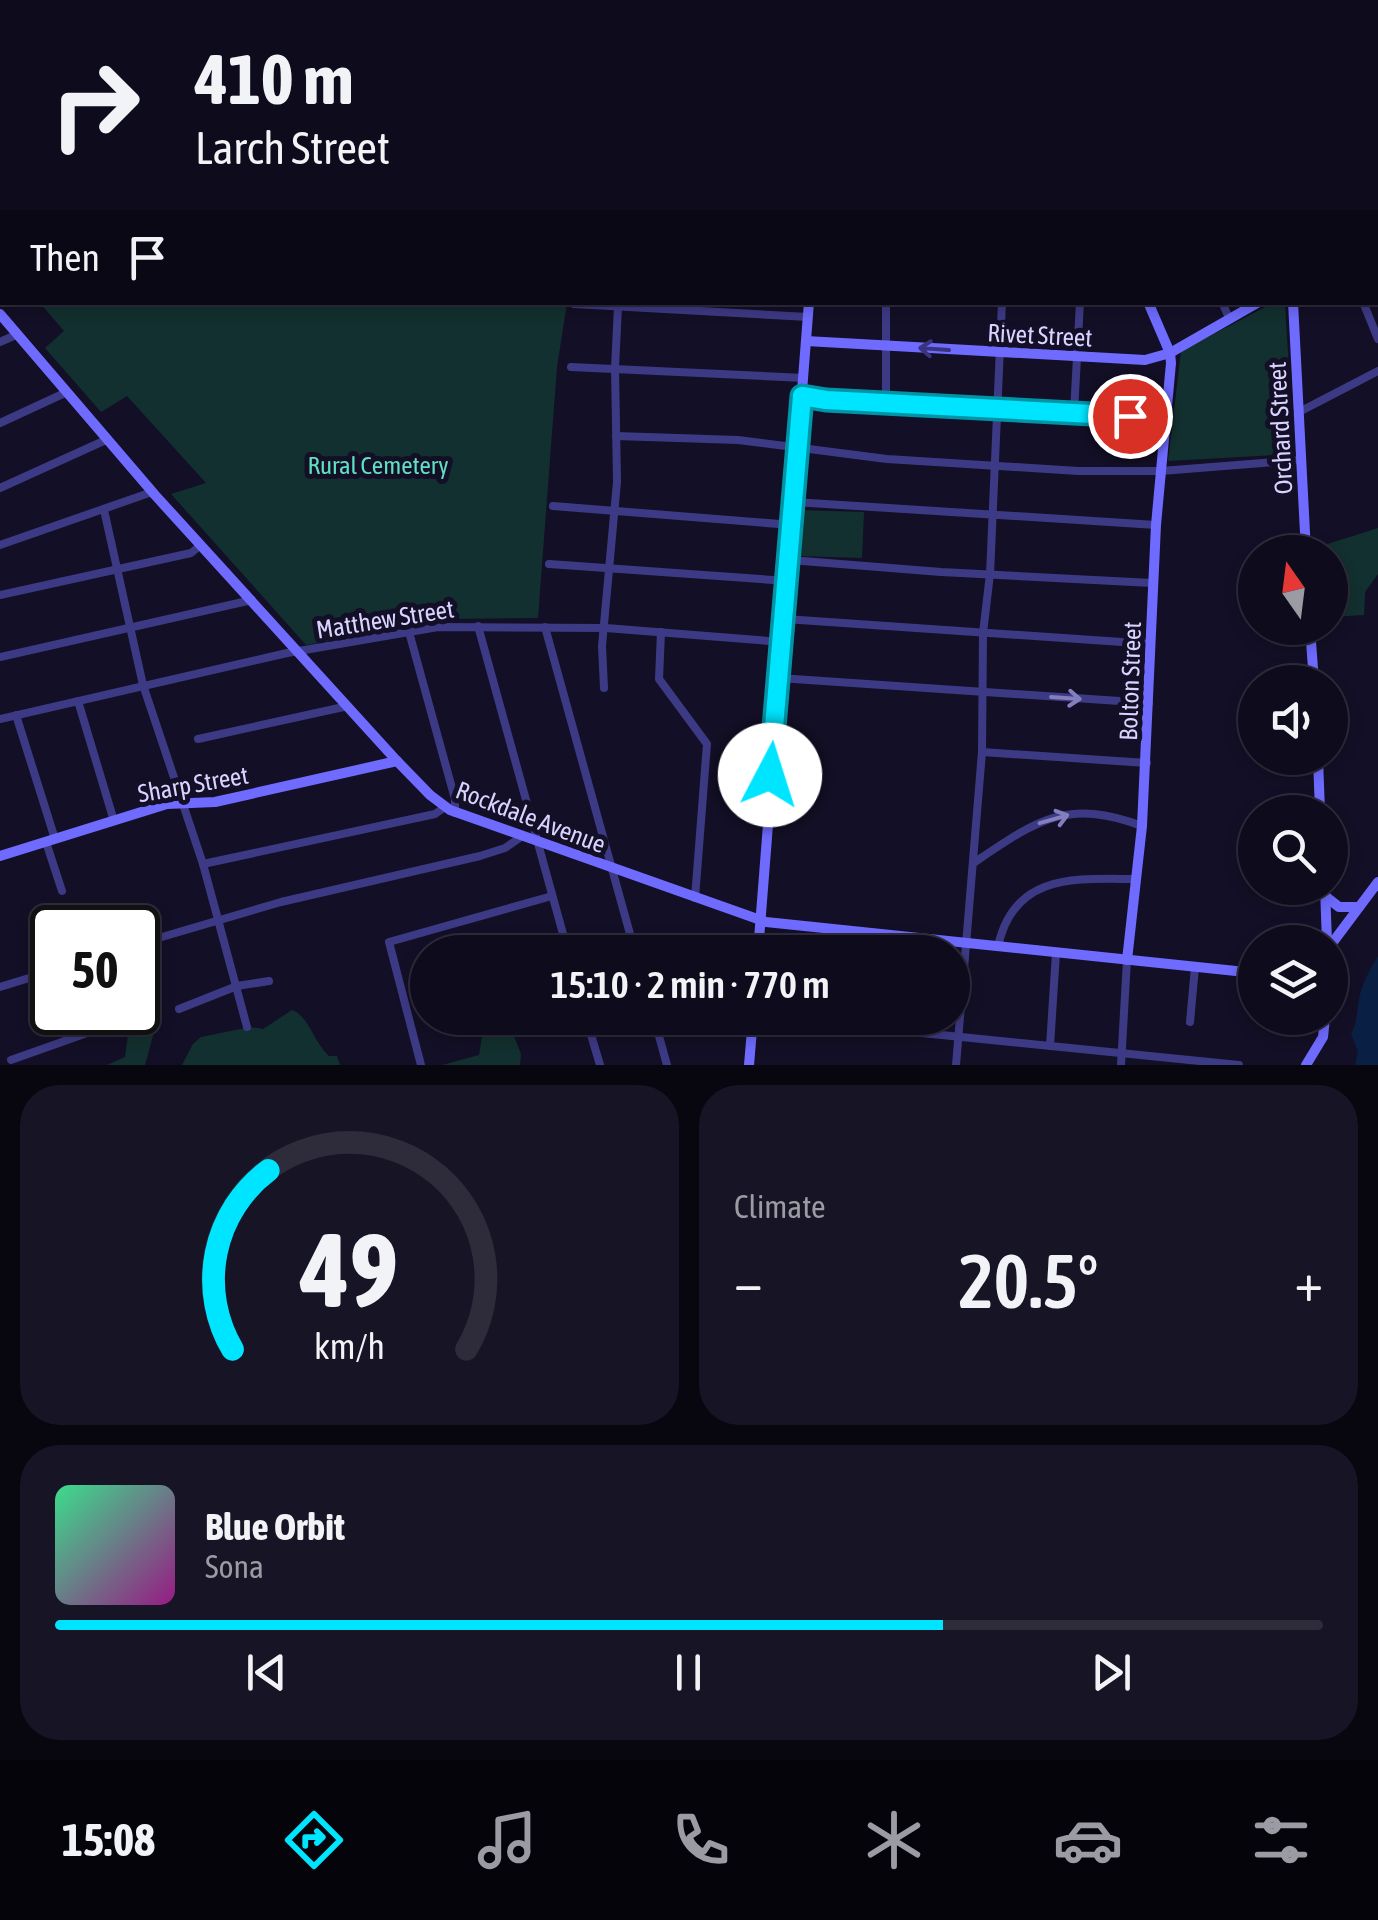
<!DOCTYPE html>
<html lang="en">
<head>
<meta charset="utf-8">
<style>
	:root { --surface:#0e0b1c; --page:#171425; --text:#f1f3f6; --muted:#9b9ba3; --line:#2e2b3b; --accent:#00e5ff }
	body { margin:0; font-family:"Asap Condensed",sans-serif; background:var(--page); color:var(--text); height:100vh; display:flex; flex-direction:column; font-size:38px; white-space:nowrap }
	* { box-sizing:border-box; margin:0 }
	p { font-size:32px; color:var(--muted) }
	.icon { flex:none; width:55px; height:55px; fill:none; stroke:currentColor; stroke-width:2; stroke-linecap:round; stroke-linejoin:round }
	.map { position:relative; height:1065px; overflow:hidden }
	.sheet { display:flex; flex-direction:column; gap:20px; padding:20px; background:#08060f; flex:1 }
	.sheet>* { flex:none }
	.banner { position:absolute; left:0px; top:0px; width:1380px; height:305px; box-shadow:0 5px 15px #0003,0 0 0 2px var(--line); background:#0e0b1c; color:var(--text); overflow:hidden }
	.needle { width:65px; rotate:346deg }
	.tools { position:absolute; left:1238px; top:535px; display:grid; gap:20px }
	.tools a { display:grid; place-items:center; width:110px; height:110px; border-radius:50%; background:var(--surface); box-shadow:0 5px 15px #0003,0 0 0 2px var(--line); font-size:50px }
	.speed { position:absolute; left:30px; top:905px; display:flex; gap:20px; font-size:50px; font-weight:700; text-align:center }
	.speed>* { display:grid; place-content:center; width:130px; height:130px; border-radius:50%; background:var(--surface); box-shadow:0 5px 15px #0003,0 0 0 2px var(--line); line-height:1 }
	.speed .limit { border:5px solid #111; border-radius:15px; background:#fff; color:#111 }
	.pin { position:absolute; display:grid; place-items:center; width:85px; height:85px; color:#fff; margin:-42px; border:5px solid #fff; border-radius:50%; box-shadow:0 2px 10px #0007 }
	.me { position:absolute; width:110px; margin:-55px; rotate:5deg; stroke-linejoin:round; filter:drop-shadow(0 0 8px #0008) }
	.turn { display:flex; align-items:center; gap:35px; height:210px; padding:0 30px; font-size:45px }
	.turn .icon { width:130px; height:130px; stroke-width:2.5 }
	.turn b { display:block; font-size:70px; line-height:85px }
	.then { display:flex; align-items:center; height:95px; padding:0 30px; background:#0003; gap:20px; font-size:38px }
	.big { font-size:75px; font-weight:600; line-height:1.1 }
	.sheet .tile { flex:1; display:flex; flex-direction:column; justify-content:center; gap:15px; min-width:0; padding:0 35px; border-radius:40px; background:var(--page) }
	.sheet .dial { align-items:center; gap:0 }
	.dial svg { height:260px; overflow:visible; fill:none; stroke:var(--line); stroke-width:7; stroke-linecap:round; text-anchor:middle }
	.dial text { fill:var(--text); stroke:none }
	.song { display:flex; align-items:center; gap:30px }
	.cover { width:120px; height:120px; border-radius:15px; background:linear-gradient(135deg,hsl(150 70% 55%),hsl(310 70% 35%)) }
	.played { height:10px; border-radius:5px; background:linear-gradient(90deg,var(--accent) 70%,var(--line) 70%) }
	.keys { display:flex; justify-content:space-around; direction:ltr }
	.heat { display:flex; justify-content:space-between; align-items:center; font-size:55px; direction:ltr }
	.sheet .tiles { flex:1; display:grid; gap:20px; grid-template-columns:1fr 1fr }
	.tile:last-child { grid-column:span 2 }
	.trip { position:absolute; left:410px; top:935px; width:560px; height:100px; border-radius:50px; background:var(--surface); box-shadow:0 5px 15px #0003,0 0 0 2px var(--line); font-weight:600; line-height:100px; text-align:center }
	.tabs { display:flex; height:160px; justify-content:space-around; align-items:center; background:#06040b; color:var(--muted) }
	.tabs .icon { width:70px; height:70px }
	.tabs .on { color:var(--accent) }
	.tabs b { font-size:45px; color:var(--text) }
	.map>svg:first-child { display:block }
</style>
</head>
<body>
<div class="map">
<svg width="1378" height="1065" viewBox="0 0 1378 1065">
	<rect width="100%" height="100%" fill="#130f26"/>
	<!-- green -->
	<g fill="#12302f">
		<path d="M40 303H567L557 367 538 618 441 619 306 645 171 494 206 483 127 396 101 412 45 348 64 331Z"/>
		<path d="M1273 303H1285L1294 454 1168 461 1181 351Z"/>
		<path d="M798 510 864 512 862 558 796 556Z"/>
		<path d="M1378 528V574L1365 592 1364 615 1330 617V552H1316L1315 548Z"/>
		<path d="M292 1010C308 1015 315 1044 329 1056H337L340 1065H182L193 1044 201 1037 250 1027 263 1029Z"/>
		<path d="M485 1018H507L521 1054 520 1065H442L479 1055Z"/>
		<path d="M145 1021 150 1023 153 1036 145 1065H107L125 1057 129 1027Z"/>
	</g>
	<!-- water -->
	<path fill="#0a1f44" d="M1378 956V1065H1355L1358 1051 1351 1034C1359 1020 1356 1009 1360 994 1364 980 1371 968 1378 956Z"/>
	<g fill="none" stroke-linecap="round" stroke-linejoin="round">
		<!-- street -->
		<g stroke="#3d3a85" stroke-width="8">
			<path d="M72 0 73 2"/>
			<path d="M181 0 182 2"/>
			<path d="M261 0 262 2"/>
			<path d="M316 0 317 2"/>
			<path d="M382 0 383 2"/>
			<path d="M438 0 439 2"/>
			<path d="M676 0 677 1"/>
			<path d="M837 0 841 2"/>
			<path d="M1101 0 1102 2"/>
			<path d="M1239 0 1240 2"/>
			<path d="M1323 0 1324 2"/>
			<path d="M487 2 495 0"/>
			<path d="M544 2V0"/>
			<path d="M796 2 797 0"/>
			<path d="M948 2 949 0"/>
			<path d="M1007 2V0"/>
			<path d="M1331 2 1335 0"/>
			<path d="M1378 104V103"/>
			<path d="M1378 133V134"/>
			<path d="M0 152 2 151"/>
			<path d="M886 302V402"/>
			<path d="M1222 302 1229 318"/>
			<path d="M1363 302 1378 339"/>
			<path d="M574 304 808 317"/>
			<path d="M0 342 18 334"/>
			<path d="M571 367 804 378"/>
			<path d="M802 396 825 400 1165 418"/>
			<path d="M1074 412 1080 302"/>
			<path d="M1299 412 1378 371"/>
			<path d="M0 423 67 392"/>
			<path d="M616 436 738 440 887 459 1078 471H1161L1301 460"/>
			<path d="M0 488 108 439"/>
			<path d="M794 502 1156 525"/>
			<path d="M553 506 792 525"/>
			<path d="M104 510 143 685 203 864 247 1027"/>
			<path d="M0 545 152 492"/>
			<path d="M790 560 941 572 1152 583"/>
			<path d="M549 564 788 581"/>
			<path d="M0 595 191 553 201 545"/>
			<path d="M785 619 1151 644"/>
			<path d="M478 626 568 952"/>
			<path d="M545 627 635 952"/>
			<path d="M409 632 455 799V813"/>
			<path d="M661 632 659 679 707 744 695 898"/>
			<path d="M0 657 252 600"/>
			<path d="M779 678 1149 703"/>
			<path d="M604 688 602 646 617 482 615 368 618 306"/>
			<path d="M78 701 114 821"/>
			<path d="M16 715 55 839"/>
			<path d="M0 719 287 653 438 627 606 628 782 642"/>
			<path d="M198 739 348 706"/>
			<path d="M982 752 1147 763"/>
			<path d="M46 842 62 891"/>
			<path d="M975 862C1037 820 1067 798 1142 826"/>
			<path d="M203 864 435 814 445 807"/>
			<path d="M74 918 76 928"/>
			<path d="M138 944 281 902 480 856 505 848 521 837"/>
			<path d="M998 946C1015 872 1076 879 1136 879"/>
			<path d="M907 952 908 936"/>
			<path d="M0 987 52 971"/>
			<path d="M179 1009 237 986 269 981"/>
			<path d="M586 1018 600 1065"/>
			<path d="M654 1018 667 1065"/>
			<path d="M1190 1022 1195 967"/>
			<path d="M823 1023 1239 1065"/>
			<path d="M1050 1046 1056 953"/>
			<path d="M11 1060 104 1027 99 1012"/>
			<path d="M421 1065 389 942 552 896"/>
			<path d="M956 1065 982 752 983 633 990 574 1002 302"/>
			<path d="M1121 1065 1127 960"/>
		</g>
		<!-- secondary -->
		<g stroke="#6f6bff" stroke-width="10">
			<path d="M1032 0 1033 2"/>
			<path d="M1173 0V2"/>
			<path d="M162 2 168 0"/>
			<path d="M875 2 876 0"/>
			<path d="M0 72 2 71"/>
			<path d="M1293 302 1306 552"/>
			<path d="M0 314 155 495 397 761 430 795 450 810 766 922 1255 973"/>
			<path d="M806 341 1145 360 1170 353 1259 302"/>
			<path d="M1310 628 1314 682"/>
			<path d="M1318 758 1320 812"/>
			<path d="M0 856 167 804 215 802 397 761"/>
			<path d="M1325 888 1327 942"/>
			<path d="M1325 896 1339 907H1359"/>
			<path d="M1330 946 1378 882"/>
			<path d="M758 952 809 302"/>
			<path d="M1127 960 1142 826 1156 525 1171 363 1170 353 1148 302"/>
			<path d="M749 1065 753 1018"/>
			<path d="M1306 1065 1323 1037 1325 1018"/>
		</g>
	</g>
	<!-- one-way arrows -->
	<defs><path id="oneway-shaft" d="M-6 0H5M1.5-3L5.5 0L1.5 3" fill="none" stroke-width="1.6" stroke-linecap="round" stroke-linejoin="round" transform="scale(2.5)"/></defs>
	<use stroke="#38347d" href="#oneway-shaft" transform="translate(934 349) rotate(-176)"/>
	<g stroke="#837fbc">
		<use href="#oneway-shaft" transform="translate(1066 698) rotate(4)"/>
		<use href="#oneway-shaft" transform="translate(1054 819) rotate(-16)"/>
	</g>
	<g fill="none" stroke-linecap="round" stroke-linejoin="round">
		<!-- route casing -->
		<g stroke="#0095a6" stroke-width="25">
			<path id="route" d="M770 775 802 396 826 400 1130 416"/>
		</g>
		<!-- route -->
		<use href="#route" stroke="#00e5ff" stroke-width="18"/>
	</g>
	<g text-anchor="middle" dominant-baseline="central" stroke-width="10" stroke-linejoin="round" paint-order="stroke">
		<!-- street labels -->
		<g font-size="25" fill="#d9d4ff" stroke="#130f26">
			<text transform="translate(1040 335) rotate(3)">Rivet Street</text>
			<text transform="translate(1280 428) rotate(-93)">Orchard Street</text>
			<text transform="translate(385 619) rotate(-9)">Matthew Street</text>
			<text transform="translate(1130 681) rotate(-88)">Bolton Street</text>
			<text transform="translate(193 784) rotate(-10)">Sharp Street</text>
			<text transform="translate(531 817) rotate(21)">Rockdale Avenue</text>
		</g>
		<!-- park labels -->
		<g font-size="25" fill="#5fe0c0" stroke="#130f26">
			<text x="378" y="465">Rural Cemetery</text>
		</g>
	</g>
</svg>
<div class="tools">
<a><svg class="needle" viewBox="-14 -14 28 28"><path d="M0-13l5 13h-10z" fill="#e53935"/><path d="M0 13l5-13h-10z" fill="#9b9ba3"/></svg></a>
<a><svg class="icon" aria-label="sound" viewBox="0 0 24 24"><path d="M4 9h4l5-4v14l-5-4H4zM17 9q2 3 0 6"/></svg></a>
<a><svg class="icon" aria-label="search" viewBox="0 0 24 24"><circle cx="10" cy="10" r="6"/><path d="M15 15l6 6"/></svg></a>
<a><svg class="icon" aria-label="layers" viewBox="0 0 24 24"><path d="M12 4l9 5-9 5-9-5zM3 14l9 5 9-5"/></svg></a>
</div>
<div class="speed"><div class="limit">50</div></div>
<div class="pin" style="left:1130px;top:416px;background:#d93025"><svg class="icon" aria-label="arrive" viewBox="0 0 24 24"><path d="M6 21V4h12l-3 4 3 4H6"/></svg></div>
<svg class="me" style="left:770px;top:775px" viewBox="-20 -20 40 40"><circle r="19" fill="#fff"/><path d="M0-13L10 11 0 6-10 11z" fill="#00e5ff"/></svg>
<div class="trip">15:10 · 2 min · 770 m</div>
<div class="banner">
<div class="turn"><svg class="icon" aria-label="right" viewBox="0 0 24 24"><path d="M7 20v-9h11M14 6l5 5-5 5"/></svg><div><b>410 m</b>Larch Street</div></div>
<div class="then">Then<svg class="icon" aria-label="arrive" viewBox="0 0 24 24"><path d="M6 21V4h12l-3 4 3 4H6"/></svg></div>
</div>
</div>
<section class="sheet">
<div class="tiles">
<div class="tile dial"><svg viewBox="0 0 100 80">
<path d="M14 69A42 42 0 1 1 86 69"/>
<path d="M14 69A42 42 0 0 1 25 14" stroke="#00e5ff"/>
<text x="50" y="56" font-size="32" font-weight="700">49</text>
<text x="50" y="72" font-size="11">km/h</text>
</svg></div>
<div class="tile"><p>Climate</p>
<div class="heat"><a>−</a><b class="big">20.5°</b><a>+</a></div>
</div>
<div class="tile">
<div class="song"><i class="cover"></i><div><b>Blue Orbit</b><p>Sona</p></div></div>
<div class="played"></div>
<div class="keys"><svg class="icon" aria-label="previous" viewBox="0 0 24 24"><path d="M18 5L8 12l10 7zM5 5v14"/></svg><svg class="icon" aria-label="pause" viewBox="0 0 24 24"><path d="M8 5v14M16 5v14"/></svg><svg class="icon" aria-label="next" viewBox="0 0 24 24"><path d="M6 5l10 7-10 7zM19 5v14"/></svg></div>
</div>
</div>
</section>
<nav class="tabs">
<b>15:08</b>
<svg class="icon on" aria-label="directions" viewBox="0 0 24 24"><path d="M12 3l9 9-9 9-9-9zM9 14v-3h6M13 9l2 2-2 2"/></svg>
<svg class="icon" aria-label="music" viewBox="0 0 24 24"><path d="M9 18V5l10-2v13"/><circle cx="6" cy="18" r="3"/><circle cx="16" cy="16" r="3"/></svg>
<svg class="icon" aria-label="phone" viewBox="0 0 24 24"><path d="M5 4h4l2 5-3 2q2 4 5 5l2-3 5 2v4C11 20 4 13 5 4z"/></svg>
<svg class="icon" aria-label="climate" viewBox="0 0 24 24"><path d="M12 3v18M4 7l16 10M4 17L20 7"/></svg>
<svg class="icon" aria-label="car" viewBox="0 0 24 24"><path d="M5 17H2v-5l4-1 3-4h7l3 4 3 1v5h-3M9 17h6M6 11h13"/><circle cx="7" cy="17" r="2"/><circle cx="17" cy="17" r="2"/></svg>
<svg class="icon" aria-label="filters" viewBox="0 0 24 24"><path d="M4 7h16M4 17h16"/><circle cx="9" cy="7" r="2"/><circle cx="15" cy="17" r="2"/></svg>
</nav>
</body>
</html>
